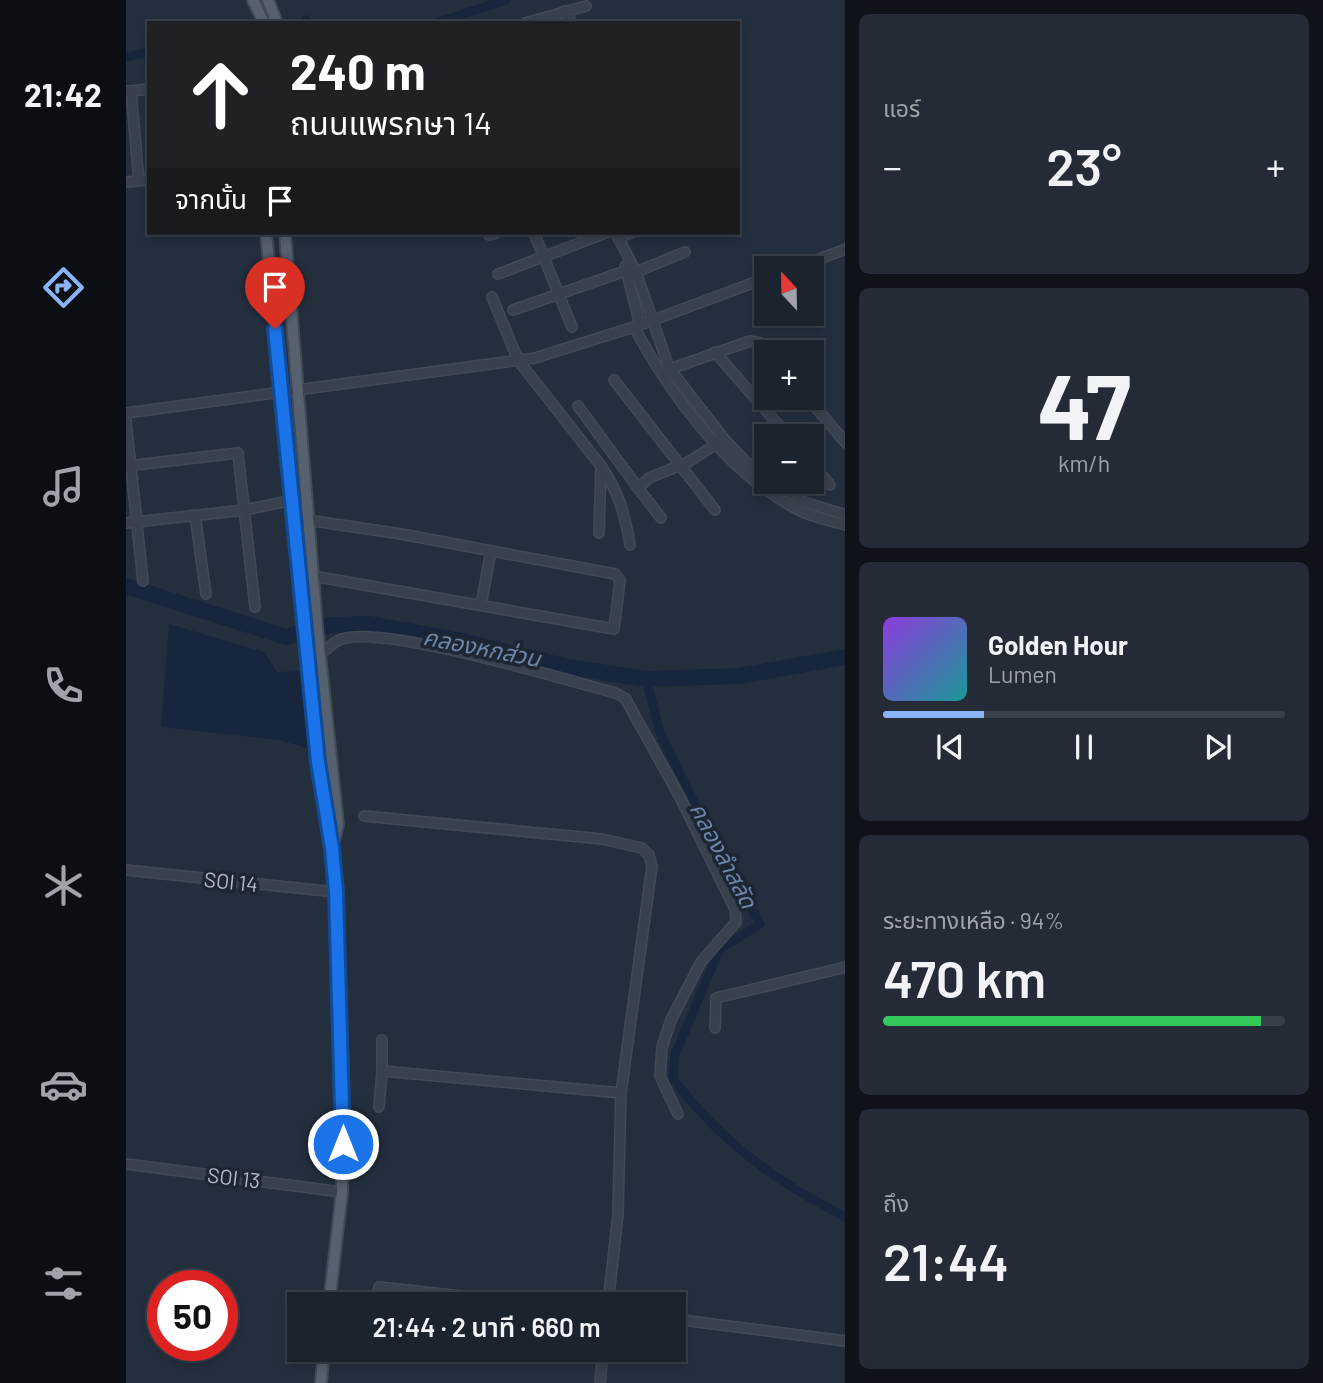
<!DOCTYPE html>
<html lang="th">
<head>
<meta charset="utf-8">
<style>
	:root { --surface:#1b232e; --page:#242b36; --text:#f1f3f6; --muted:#a0a4aa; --line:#39404a; --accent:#8ab4f8 }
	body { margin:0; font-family:Barlow,"Noto Sans Thai",sans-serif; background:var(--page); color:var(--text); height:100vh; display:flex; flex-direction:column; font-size:26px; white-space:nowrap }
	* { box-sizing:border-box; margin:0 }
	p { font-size:23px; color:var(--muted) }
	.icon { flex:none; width:38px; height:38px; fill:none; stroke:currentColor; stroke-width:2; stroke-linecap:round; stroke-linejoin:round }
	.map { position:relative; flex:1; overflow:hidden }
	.panel { display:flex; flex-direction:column; gap:14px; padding:14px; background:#0f1319; width:478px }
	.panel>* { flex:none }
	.guide { position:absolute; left:21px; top:21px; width:593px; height:214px; border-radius:0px; box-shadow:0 4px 10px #0003,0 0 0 2px var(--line); background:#202124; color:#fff; overflow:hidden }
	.needle { width:46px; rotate:338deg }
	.tools { position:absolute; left:628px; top:256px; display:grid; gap:14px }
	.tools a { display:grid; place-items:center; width:70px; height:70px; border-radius:0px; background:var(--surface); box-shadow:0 4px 10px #0003,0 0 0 2px var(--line); font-size:35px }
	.speed { position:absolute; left:21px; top:1270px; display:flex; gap:14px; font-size:35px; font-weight:700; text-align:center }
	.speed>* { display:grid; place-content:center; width:91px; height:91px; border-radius:50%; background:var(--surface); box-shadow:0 4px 10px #0003,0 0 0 2px var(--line); line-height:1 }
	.speed .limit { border:10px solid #d22; background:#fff; color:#111 }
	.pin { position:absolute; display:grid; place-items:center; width:60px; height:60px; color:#fff; margin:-72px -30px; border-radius:50% 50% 50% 0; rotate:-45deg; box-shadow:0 0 7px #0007 }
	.pin .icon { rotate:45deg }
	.me { position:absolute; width:77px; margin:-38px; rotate:0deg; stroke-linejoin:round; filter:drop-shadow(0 0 5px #0008) }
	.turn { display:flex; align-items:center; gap:24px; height:147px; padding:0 28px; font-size:32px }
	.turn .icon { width:91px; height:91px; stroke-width:2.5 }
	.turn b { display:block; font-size:49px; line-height:60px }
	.then { display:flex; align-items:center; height:66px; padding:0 28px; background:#0003; gap:14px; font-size:26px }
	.big { font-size:52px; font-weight:600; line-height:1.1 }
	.panel .widget { flex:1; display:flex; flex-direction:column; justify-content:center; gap:10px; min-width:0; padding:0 24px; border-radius:10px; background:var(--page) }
	.panel .dial { align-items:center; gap:0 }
	.dial b { font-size:91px; line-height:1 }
	.song { display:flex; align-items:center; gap:21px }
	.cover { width:84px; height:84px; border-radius:10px; background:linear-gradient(135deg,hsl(270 70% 55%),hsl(180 70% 35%)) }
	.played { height:7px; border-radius:4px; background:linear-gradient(90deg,var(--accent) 25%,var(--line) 25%) }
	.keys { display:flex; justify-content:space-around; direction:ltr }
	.heat { display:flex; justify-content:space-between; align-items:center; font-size:38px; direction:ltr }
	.charge { height:10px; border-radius:5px; background:linear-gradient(90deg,#34c759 94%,var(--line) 0) }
	.trip { position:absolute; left:161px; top:1292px; width:399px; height:70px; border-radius:0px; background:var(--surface); box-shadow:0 4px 10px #0003,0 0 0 2px var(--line); font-weight:600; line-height:70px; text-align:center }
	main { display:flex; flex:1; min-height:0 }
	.tab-bar { display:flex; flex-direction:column; width:126px; justify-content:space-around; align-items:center; background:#0b0e12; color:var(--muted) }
	.tab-bar .icon { width:49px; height:49px }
	.tab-bar .current { color:var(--accent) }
	.tab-bar b { font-size:32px; color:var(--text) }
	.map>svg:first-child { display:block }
</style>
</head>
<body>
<main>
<nav class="tab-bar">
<b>21:42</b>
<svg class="icon current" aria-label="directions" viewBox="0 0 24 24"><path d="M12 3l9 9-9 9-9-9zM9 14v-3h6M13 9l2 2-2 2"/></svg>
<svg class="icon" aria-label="music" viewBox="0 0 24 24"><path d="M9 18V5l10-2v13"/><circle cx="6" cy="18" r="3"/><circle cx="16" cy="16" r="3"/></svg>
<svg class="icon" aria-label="phone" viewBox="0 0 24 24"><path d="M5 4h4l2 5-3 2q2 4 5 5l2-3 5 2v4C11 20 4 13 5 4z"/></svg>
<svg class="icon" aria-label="climate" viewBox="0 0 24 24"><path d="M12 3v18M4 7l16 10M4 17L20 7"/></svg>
<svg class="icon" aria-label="car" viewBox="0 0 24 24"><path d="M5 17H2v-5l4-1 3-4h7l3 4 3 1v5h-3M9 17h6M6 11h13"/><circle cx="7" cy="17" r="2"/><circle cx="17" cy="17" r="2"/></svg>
<svg class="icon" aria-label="filters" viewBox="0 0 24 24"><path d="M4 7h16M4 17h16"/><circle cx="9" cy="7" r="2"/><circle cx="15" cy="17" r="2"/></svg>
</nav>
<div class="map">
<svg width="720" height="1383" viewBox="0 0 720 1383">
	<rect width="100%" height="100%" fill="#242f3e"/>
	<!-- water -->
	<path fill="#17263c" d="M43 624 138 652 151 672 178 671 185 770 181 748 153 740 35 727Z"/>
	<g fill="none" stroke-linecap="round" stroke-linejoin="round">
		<!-- canal -->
		<g stroke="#17263c" stroke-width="9">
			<path d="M180 20 183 23"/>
			<path d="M310 23 380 0"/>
			<path d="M0 57 23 52"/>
			<path d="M520 679 534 733 585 836 634 924 593 950 549 1055 547 1079C580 1122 622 1160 668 1188 684 1199 703 1207 720 1218"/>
		</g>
		<!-- river -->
		<path stroke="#17263c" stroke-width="16" d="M0 586 160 637 204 625 244 624 327 639 442 667 520 679 613 676 720 657"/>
		<!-- minor casing -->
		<g stroke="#414a57" stroke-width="12">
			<g id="minor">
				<path d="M438 11 446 23"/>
				<path d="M399 23 460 6"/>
				<path d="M0 91H5L13 181"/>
				<path d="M5 91 23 89"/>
				<path d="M0 182 23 180"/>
				<path d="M408 233 446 327"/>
				<path d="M490 233 510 272 543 368 599 440 620 462 640 476"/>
				<path d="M363 235 370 233"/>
				<path d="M492 238 505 233"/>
				<path d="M499 266 514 325"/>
				<path d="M669 268 720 249"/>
				<path d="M372 274 480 233"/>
				<path d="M505 274 559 252"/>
				<path d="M366 297 392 360 475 466 473 533"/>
				<path d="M387 310 508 268"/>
				<path d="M508 327C543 393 604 476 673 510 687 517 704 521 720 525"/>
				<path d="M589 352 662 436"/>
				<path d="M541 370 624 341 634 343 643 352"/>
				<path d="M488 380 589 510"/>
				<path d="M681 397 720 443"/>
				<path d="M452 406 512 488 523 478 562 462 594 442"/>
				<path d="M0 413 409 358 514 325 640 278"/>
				<path d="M0 421 17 581"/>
				<path d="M686 463 704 485"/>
				<path d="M0 466 112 453 129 607"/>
				<path d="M475 466C493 492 499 515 504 545"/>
				<path d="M648 481 675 501 720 515"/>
				<path d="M512 488 535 518"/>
				<path d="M69 515 80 594"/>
				<path d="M168 518 275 534 489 574 494 580 488 629 187 576"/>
				<path d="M0 523 119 510 166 500"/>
				<path d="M355 605 365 551"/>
				<path d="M194 655C200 650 208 641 216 639 258 625 438 679 489 693L499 698 554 797 609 909 610 922 575 962 545 1020 536 1047 534 1076 552 1114"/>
				<path d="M238 816 476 839 516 848 523 855 526 866 495 1093 492 1214 482 1304"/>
				<path d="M0 870 210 892"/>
				<path d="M589 1028 590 998 720 967"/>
				<path d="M256 1071V1040"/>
				<path d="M253 1107 256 1071 495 1093"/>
				<path d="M0 1164 216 1192"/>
				<path d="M251 1299 253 1287 410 1304"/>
				<path d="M548 1319 720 1341"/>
				<path d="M474 1383 477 1349"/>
			</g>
		</g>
		<!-- major casing -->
		<g stroke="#414a57" stroke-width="14">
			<g id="major">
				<path d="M127 0 138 23"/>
				<path d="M142 0 151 23"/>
				<path d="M140 233 192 762 206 848 210 892 217 1071 216 1192 203 1304"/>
				<path d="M159 233 191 627 212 824 207 845"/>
				<path d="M195 1383 198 1349"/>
			</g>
		</g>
		<!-- minor -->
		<use href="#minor" stroke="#38414e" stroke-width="9"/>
		<!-- major -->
		<use href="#major" stroke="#56606e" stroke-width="10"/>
	</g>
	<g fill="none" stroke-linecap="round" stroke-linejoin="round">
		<!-- route casing -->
		<g stroke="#114b97" stroke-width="18">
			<path id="route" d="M149 329 192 762 206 848 210 892 217 1144"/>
		</g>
		<!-- route -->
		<use href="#route" stroke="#1a73e8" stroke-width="12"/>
	</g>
	<g text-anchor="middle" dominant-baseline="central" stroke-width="7" stroke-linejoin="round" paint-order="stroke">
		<!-- street labels -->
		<g font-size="21" fill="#b4bcc9" stroke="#1d2633">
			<text transform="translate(105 881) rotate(6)">SOI 14</text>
			<text transform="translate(108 1177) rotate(7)">SOI 13</text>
		</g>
		<!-- water labels -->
		<g font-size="23" font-style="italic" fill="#6d86a8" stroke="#1d2633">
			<text transform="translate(356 647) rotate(11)">คลองหกส่วน</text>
			<text transform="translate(598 855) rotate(62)">คลองลำสลัด</text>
		</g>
	</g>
</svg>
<div class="tools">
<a><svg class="needle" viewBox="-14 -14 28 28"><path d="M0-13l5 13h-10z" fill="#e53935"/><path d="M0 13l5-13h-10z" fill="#a0a4aa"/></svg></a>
<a>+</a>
<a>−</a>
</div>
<div class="speed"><div class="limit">50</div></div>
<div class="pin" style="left:149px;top:329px;background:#d93025"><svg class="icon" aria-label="arrive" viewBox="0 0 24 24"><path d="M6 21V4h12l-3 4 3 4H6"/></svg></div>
<svg class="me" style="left:217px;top:1144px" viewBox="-20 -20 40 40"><circle r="17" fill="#1a73e8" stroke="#fff" stroke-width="3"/><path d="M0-11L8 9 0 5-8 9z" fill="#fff"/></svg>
<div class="trip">21:44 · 2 นาที · 660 m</div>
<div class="guide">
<div class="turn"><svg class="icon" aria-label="ahead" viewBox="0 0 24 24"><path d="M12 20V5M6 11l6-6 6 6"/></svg><div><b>240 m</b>ถนนแพรกษา 14</div></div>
<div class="then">จากนั้น<svg class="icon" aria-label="arrive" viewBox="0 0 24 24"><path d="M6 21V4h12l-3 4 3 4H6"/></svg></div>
</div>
</div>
<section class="panel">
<div class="widget"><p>แอร์</p>
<div class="heat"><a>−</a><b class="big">23°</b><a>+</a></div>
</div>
<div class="widget dial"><b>47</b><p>km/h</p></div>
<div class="widget">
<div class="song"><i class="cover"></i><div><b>Golden Hour</b><p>Lumen</p></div></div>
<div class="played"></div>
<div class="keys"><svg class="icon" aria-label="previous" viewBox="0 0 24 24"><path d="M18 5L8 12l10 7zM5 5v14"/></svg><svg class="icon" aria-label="pause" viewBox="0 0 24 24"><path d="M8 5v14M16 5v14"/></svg><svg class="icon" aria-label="next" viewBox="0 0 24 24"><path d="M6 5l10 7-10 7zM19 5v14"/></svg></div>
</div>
<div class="widget"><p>ระยะทางเหลือ · 94%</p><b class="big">470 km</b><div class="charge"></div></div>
<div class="widget"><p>ถึง</p><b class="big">21:44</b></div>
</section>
</main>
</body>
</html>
